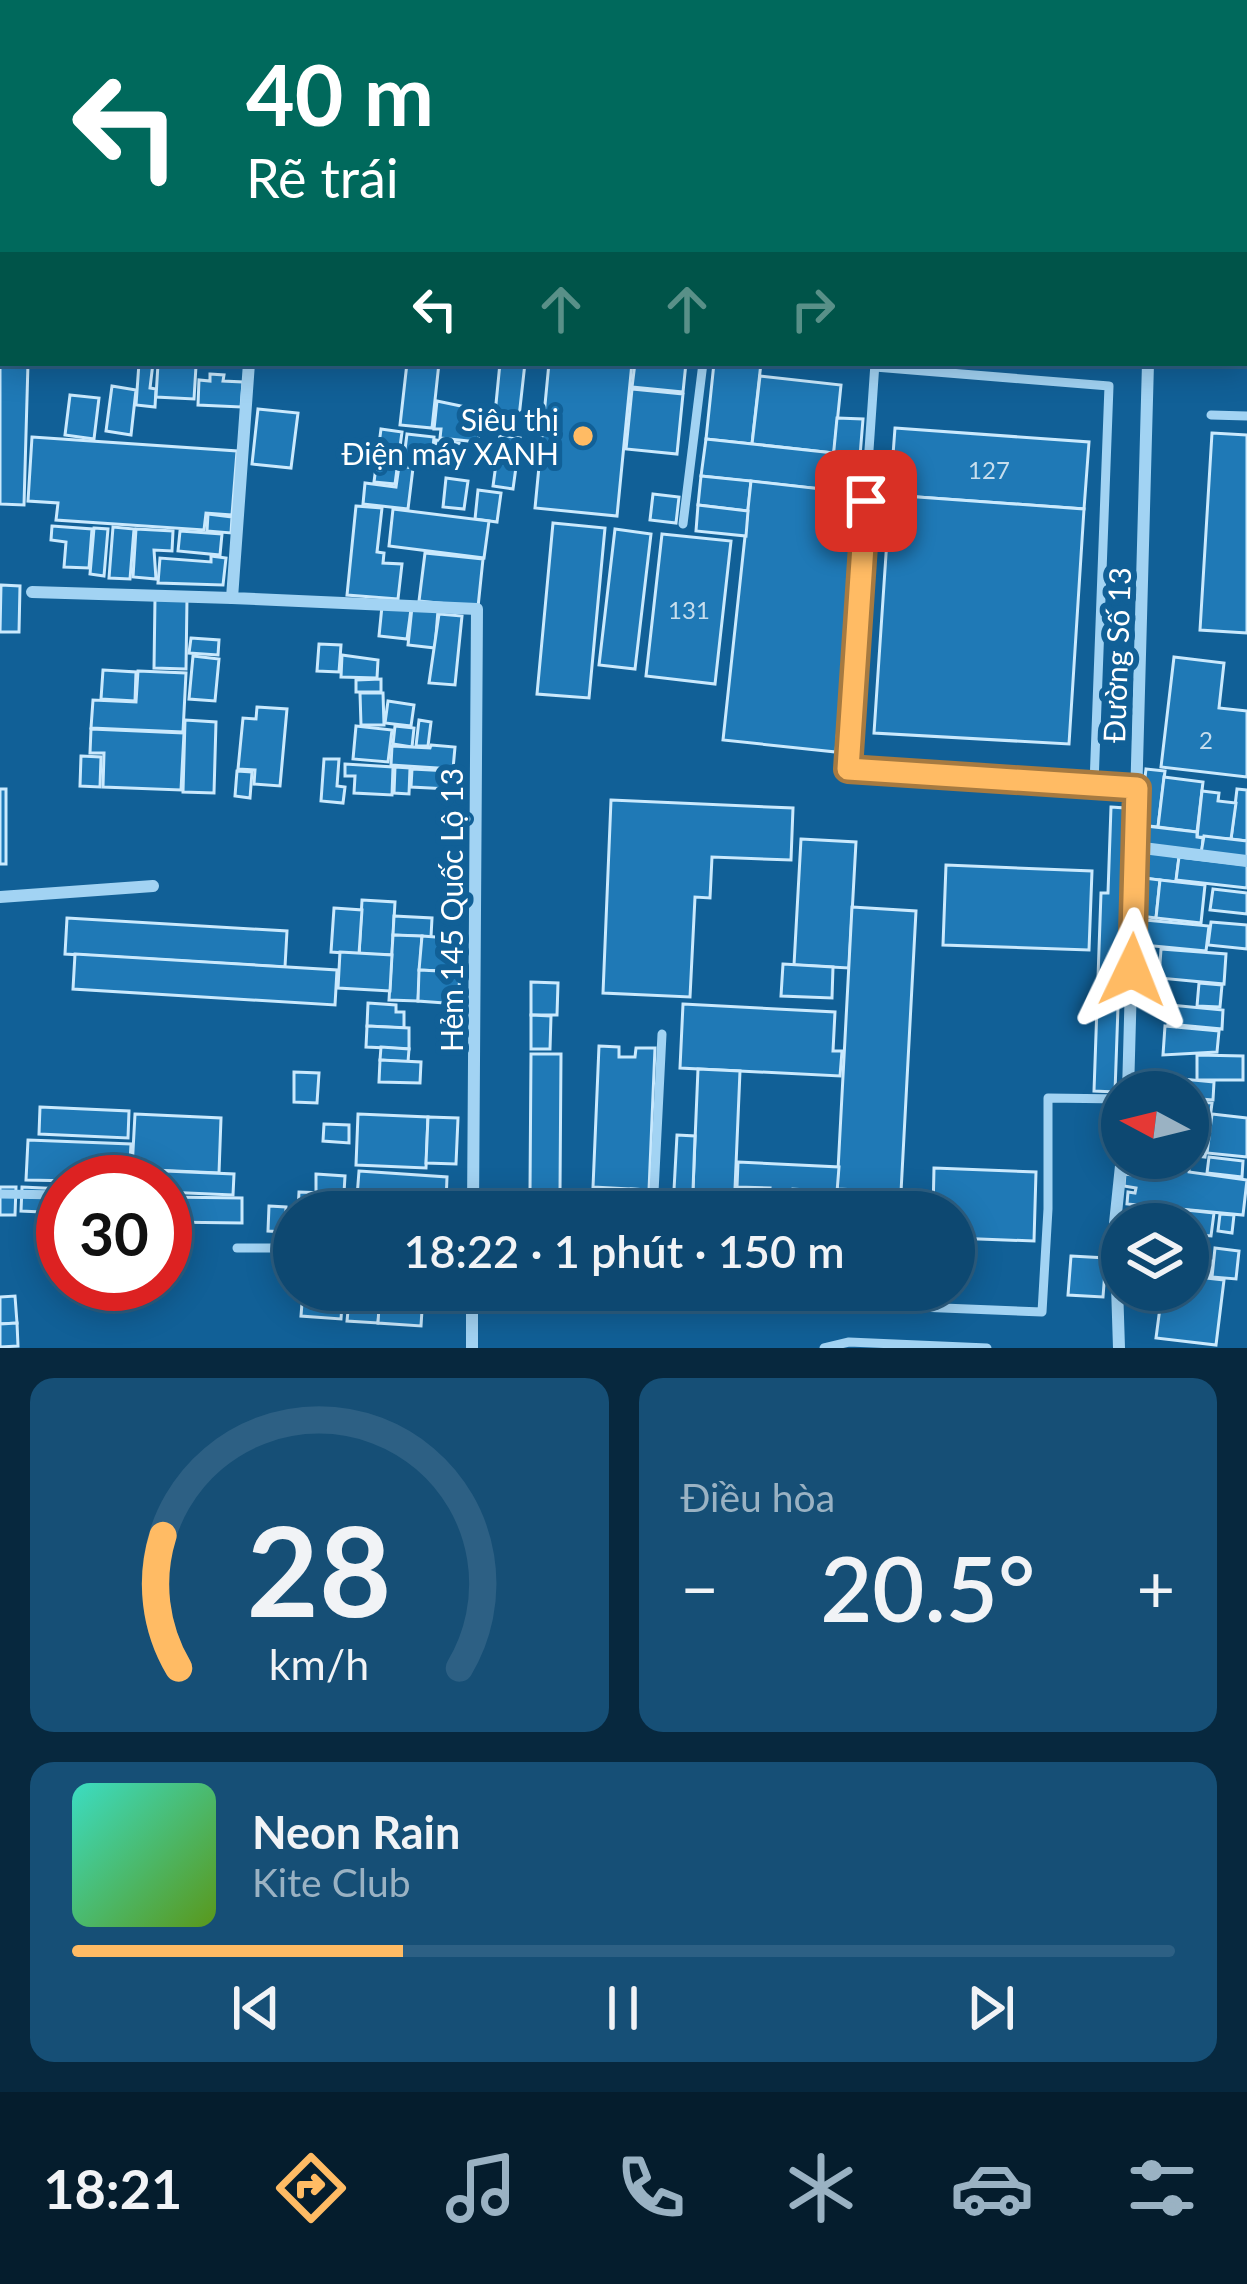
<!DOCTYPE html>
<html lang="vi">
<head>
<meta charset="utf-8">
<style>
	:root { --surface:#0d4871; --page:#164f76; --text:#f1f3f6; --muted:#9ab2c3; --line:#2d6084; --accent:#ffbb64 }
	body { margin:0; font-family:Lato,sans-serif; background:var(--page); color:var(--text); height:100vh; display:flex; flex-direction:column; font-size:45px; white-space:nowrap }
	* { box-sizing:border-box; margin:0 }
	p { font-size:39px; color:var(--muted) }
	.icon { flex:none; width:66px; height:66px; fill:none; stroke:currentColor; stroke-width:2; stroke-linecap:round; stroke-linejoin:round }
	.map { position:relative; height:1348px; overflow:hidden }
	.details { display:flex; flex-direction:column; gap:30px; padding:30px; background:#07283e; flex:1 }
	.details>* { flex:none }
	.top-card { position:absolute; left:0px; top:0px; width:1248px; height:366px; box-shadow:0 6px 30px #0003,0 0 0 3px var(--line); background:#00695c; color:#fff; overflow:hidden }
	.needle { width:78px; rotate:277deg }
	.buttons { position:absolute; left:1101px; top:1071px; display:grid; gap:24px }
	.buttons a { display:grid; place-items:center; width:108px; height:108px; border-radius:50%; background:var(--surface); box-shadow:0 6px 30px #0003,0 0 0 3px var(--line); font-size:60px }
	.speed { position:absolute; left:36px; top:1155px; display:flex; gap:24px; font-size:60px; font-weight:700; text-align:center }
	.speed>* { display:grid; place-content:center; width:156px; height:156px; border-radius:50%; background:var(--surface); box-shadow:0 6px 30px #0003,0 0 0 3px var(--line); line-height:1 }
	.speed .limit { border:18px solid #d22; background:#fff; color:#111 }
	.pin { position:absolute; display:grid; place-items:center; width:102px; height:102px; color:#fff; margin:-51px; border-radius:24px; box-shadow:0 6px 18px #0006 }
	.me { position:absolute; width:132px; margin:-66px; rotate:2deg; stroke-linejoin:round; filter:drop-shadow(0 0 9px #0008) }
	.turn { display:flex; align-items:center; gap:42px; height:252px; padding:0 48px; font-size:54px }
	.turn .icon { width:156px; height:156px; stroke-width:2.5 }
	.turn b { display:block; font-size:84px; line-height:102px }
	.lanes { display:flex; align-items:center; height:114px; padding:0 48px; background:#0003; justify-content:center; gap:60px; direction:ltr }
	.lanes .off { opacity:.35 }
	.big { font-size:90px; font-weight:600; line-height:1.1 }
	.details .tile { flex:1; display:flex; flex-direction:column; justify-content:center; gap:18px; min-width:0; padding:0 42px; border-radius:24px; background:var(--page) }
	.details .dial { align-items:center; gap:0 }
	.dial svg { height:312px; overflow:visible; fill:none; stroke:var(--line); stroke-width:7; stroke-linecap:round; text-anchor:middle }
	.dial text { fill:var(--text); stroke:none }
	.song { display:flex; align-items:center; gap:36px }
	.cover { width:144px; height:144px; border-radius:18px; background:linear-gradient(135deg,hsl(170 70% 55%),hsl(90 70% 35%)) }
	.played { height:12px; border-radius:6px; background:linear-gradient(90deg,var(--accent) 30%,var(--line) 30%) }
	.keys { display:flex; justify-content:space-around; direction:ltr }
	.heat { display:flex; justify-content:space-between; align-items:center; font-size:66px; direction:ltr }
	.details .tiles { flex:1; display:grid; gap:30px; grid-template-columns:1fr 1fr }
	.tile:last-child { grid-column:span 2 }
	.trip { position:absolute; left:273px; top:1191px; width:702px; height:120px; border-radius:60px; background:var(--surface); box-shadow:0 6px 30px #0003,0 0 0 3px var(--line); font-weight:600; line-height:120px; text-align:center }
	.tabs { display:flex; height:192px; justify-content:space-around; align-items:center; background:#051d2d; color:var(--muted) }
	.tabs .icon { width:84px; height:84px }
	.tabs .selected { color:var(--accent) }
	.tabs b { font-size:54px; color:var(--text) }
	.map>svg:first-child { display:block }
</style>
</head>
<body>
<div class="map">
<svg width="1247" height="1348" viewBox="0 0 1247 1348">
	<rect width="100%" height="100%" fill="#116097"/>
	<!-- building -->
	<g fill="#1f79b6" stroke="#cae9fd" stroke-width="3">
		<path d="M810 0H936L810 3Z"/>
		<path d="M0 236 3 363H28L24 505 0 504Z"/>
		<path d="M139 363H153L150 388 156 389 155 407 136 405Z"/>
		<path d="M407 363H439L432 428 400 425Z"/>
		<path d="M500 363H525L518 426 494 424Z"/>
		<path d="M549 363H632L617 516 535 508Z"/>
		<path d="M635 363H686L683 392 632 387Z"/>
		<path d="M714 363H761L752 444 706 439Z"/>
		<path d="M158 364 196 366 194 399 156 397Z"/>
		<path d="M210 374 224 375 223 381 243 382 241 407 198 405 199 380 210 381Z"/>
		<path d="M760 376 841 385 834 453 752 444Z"/>
		<path d="M112 386 136 390 131 435 106 431Z"/>
		<path d="M632 389 683 394 677 454 626 449Z"/>
		<path d="M70 395 99 398 94 439 65 435Z"/>
		<path d="M437 401 475 409 472 431 479 432 478 442 440 438 441 429H434Z"/>
		<path d="M258 409 298 413 291 468 252 464Z"/>
		<path d="M837 418 863 419 857 493 830 490Z"/>
		<path d="M895 428 1089 442 1084 509 890 495Z"/>
		<path d="M381 429 402 432 395 484 374 482Z"/>
		<path d="M1212 433 1247 435V633L1200 630Z"/>
		<path d="M407 434 434 437 432 459 416 457 414 467 403 465Z"/>
		<path d="M500 435 520 438 513 489 493 486Z"/>
		<path d="M32 437 237 451 232 515 206 513 204 530 56 520 58 503 28 501Z"/>
		<path d="M706 439 834 453 830 490 701 476Z"/>
		<path d="M436 440 459 443 457 462 434 459Z"/>
		<path d="M399 466 413 468 408 509 363 504 365 483 396 487Z"/>
		<path d="M701 476 751 481 748 511 698 505Z"/>
		<path d="M446 478 468 481 464 509 443 507Z"/>
		<path d="M751 481 857 493 836 752 723 740Z"/>
		<path d="M478 490 501 493 497 522 475 519Z"/>
		<path d="M653 494 679 497 676 523 650 520Z"/>
		<path d="M890 495 1084 509 1069 744 874 733Z"/>
		<path d="M698 505 748 511 746 536 696 531Z"/>
		<path d="M356 506 382 508 377 552 384 553 383 563 402 564 398 599 347 595Z"/>
		<path d="M393 509 489 521 484 558 389 546Z"/>
		<path d="M208 514 232 517 231 533 207 531Z"/>
		<path d="M553 523 605 528 589 698 537 694Z"/>
		<path d="M52 526 92 529 89 568 64 567 66 542 51 540Z"/>
		<path d="M113 527 134 529 130 579 109 578Z"/>
		<path d="M94 528 108 529 104 576 90 574Z"/>
		<path d="M136 529 173 531 172 551 154 550 156 579 133 577Z"/>
		<path d="M615 529 651 534 635 669 599 665Z"/>
		<path d="M180 531 222 534 220 555 178 551Z"/>
		<path d="M662 534 731 541 715 684 646 676Z"/>
		<path d="M425 553 483 559 478 607 419 601Z"/>
		<path d="M211 556 226 558 223 585 158 583 160 558 211 562Z"/>
		<path d="M1 585 20 586 19 632H0Z"/>
		<path d="M155 598H187L186 669 154 668Z"/>
		<path d="M382 606 411 609 407 639 379 636Z"/>
		<path d="M412 607 438 610 435 648 408 645Z"/>
		<path d="M439 614 462 616 455 685 429 683Z"/>
		<path d="M191 638 219 640 218 655 189 653Z"/>
		<path d="M319 644 341 645 339 672 317 671Z"/>
		<path d="M342 655 378 660 377 678 341 677Z"/>
		<path d="M193 656 219 659 215 701 189 699Z"/>
		<path d="M1174 657 1224 663 1219 708 1247 711V777L1161 767Z"/>
		<path d="M103 670 136 672 135 701 101 699Z"/>
		<path d="M138 671 186 673 183 732 91 728 93 700 136 702Z"/>
		<path d="M381 679V692H356V680Z"/>
		<path d="M360 693H383L384 725H361Z"/>
		<path d="M388 701 414 705 411 726 385 723Z"/>
		<path d="M257 707 287 709 280 786 254 784 255 770 238 769 243 718 256 719Z"/>
		<path d="M185 720 216 722 214 793 183 792Z"/>
		<path d="M419 720 431 722 428 746H416Z"/>
		<path d="M356 726 392 730 388 762 353 759Z"/>
		<path d="M395 726 414 728 412 747 393 744Z"/>
		<path d="M91 729 184 733 181 790 103 787 104 753H90Z"/>
		<path d="M431 745 455 747 453 769 391 765 392 746 430 748Z"/>
		<path d="M81 756 101 757 100 787 80 786Z"/>
		<path d="M324 759H339L337 786 345 787 343 803 321 801Z"/>
		<path d="M345 764 393 767 392 795 354 793 355 776H345Z"/>
		<path d="M395 767 410 768 409 794 394 793Z"/>
		<path d="M412 769 450 771 449 789 411 787Z"/>
		<path d="M1146 769 1165 771 1158 827 1139 825Z"/>
		<path d="M237 771 252 772 250 798 235 796Z"/>
		<path d="M1164 777 1203 782 1197 832 1158 827Z"/>
		<rect x="0" y="789" width="6" height="75"/>
		<path d="M1237 789 1247 790V841L1231 839Z"/>
		<path d="M1202 791 1219 793 1218 801 1236 803 1231 839 1197 837Z"/>
		<path d="M611 800 793 808 791 860 712 857 710 898 695 897 690 997 603 993Z"/>
		<path d="M1111 807 1125 808 1115 1092 1094 1091 1101 893H1108Z"/>
		<path d="M1146 826 1197 832V837L1203 838 1202 853 1144 846Z"/>
		<path d="M1204 836 1247 841V859L1201 853Z"/>
		<path d="M801 839 856 842 849 968 794 965Z"/>
		<path d="M1145 850 1179 857 1176 882 1142 878Z"/>
		<path d="M1179 857 1247 865V888L1176 880Z"/>
		<path d="M946 865 1092 871 1089 950 943 945Z"/>
		<path d="M1144 878 1160 880 1156 918 1140 916Z"/>
		<path d="M1160 880 1205 885 1201 923 1156 918Z"/>
		<path d="M1213 889 1247 893V914L1210 910Z"/>
		<path d="M362 900 395 902 392 955 359 954Z"/>
		<path d="M852 907 916 911 901 1192 837 1189Z"/>
		<path d="M334 908 362 910 359 954 331 952Z"/>
		<path d="M394 916 432 918 431 937 393 935Z"/>
		<path d="M67 918 287 931 285 967 65 954Z"/>
		<path d="M1145 920 1209 926 1206 951 1143 945Z"/>
		<path d="M1211 922 1247 925V949L1208 945Z"/>
		<path d="M393 935 422 936 418 1001 389 1000Z"/>
		<path d="M422 936 462 939 460 972 419 970Z"/>
		<path d="M1161 949 1226 954 1224 984 1159 978Z"/>
		<path d="M340 952 392 955 390 991 338 988Z"/>
		<path d="M75 954 337 970 335 1005 73 989Z"/>
		<path d="M783 964 833 967 832 998 781 996Z"/>
		<path d="M419 970 460 972 458 1004 418 1001Z"/>
		<path d="M531 982 558 983 557 1015H531Z"/>
		<path d="M1199 983 1222 985 1220 1007 1197 1006Z"/>
		<path d="M368 1003 396 1005V1012H404V1028L367 1026Z"/>
		<path d="M683 1004 835 1012 833 1051H842L840 1076 680 1068Z"/>
		<path d="M1170 1005 1223 1010 1222 1029 1168 1024Z"/>
		<path d="M531 1015 551 1016 550 1049H531Z"/>
		<path d="M367 1026 409 1028V1049L366 1047Z"/>
		<path d="M1165 1026 1219 1031 1217 1052 1163 1055Z"/>
		<path d="M599 1046 619 1047V1057H635L636 1048H655L649 1190 593 1187Z"/>
		<path d="M381 1047 409 1049 408 1062 380 1060Z"/>
		<path d="M531 1054H561L560 1192H530Z"/>
		<path d="M1197 1055 1243 1056V1080H1197Z"/>
		<path d="M380 1060 421 1062 420 1083 379 1082Z"/>
		<path d="M698 1069 740 1071 734 1212H692Z"/>
		<path d="M294 1072 319 1073 317 1103 294 1102Z"/>
		<path d="M1162 1077 1214 1082 1213 1100 1188 1098V1092H1161Z"/>
		<path d="M1189 1101 1212 1103 1205 1157 1188 1155Z"/>
		<path d="M40 1107 129 1111 128 1138 39 1134Z"/>
		<path d="M135 1114 221 1118 219 1173 132 1169Z"/>
		<path d="M358 1114 428 1117 426 1168 356 1165Z"/>
		<path d="M1212 1114 1247 1118V1157L1207 1153Z"/>
		<path d="M428 1117 458 1118 456 1164 426 1163Z"/>
		<path d="M324 1124 349 1125V1143L323 1141Z"/>
		<path d="M677 1135 695 1136 693 1190H674Z"/>
		<path d="M28 1140 131 1144 129 1182 26 1180Z"/>
		<path d="M1209 1157 1243 1161 1242 1177 1207 1173Z"/>
		<path d="M1135 1160 1189 1167V1172L1247 1180 1243 1215 1127 1204 1128 1192 1135 1193 1136 1188 1124 1186 1125 1174 1133 1175Z"/>
		<path d="M738 1162 839 1167 837 1192 793 1189 792 1209H768L770 1188 737 1187Z"/>
		<path d="M934 1168 1036 1172 1034 1241 954 1238V1212H933Z"/>
		<path d="M142 1170 234 1174 233 1195 165 1192V1182H142Z"/>
		<path d="M359 1171 447 1177 446 1203 357 1197Z"/>
		<path d="M316 1174 345 1176 344 1193H316Z"/>
		<path d="M0 1187H16L15 1215H0Z"/>
		<path d="M22 1187 63 1189V1213L21 1211Z"/>
		<path d="M631 1189 649 1190 648 1212H593V1206H604V1193L630 1199Z"/>
		<path d="M299 1192 324 1193 323 1212H298Z"/>
		<path d="M324 1193H344V1212H323Z"/>
		<path d="M165 1197 242 1198V1223L165 1222Z"/>
		<path d="M357 1197 446 1203 445 1212H356Z"/>
		<rect x="528" y="1197" width="23" height="15"/>
		<path d="M817 1202 928 1205 927 1212H817Z"/>
		<path d="M269 1206 286 1207 285 1232 268 1231Z"/>
		<path d="M1186 1210 1214 1213 1211 1236 1188 1234V1224H1184Z"/>
		<path d="M1220 1214 1234 1215 1232 1233 1218 1231Z"/>
		<path d="M1188 1238 1199 1239 1196 1259 1212 1261 1210 1276 1188 1274Z"/>
		<path d="M1215 1248 1239 1251 1236 1279 1212 1277Z"/>
		<path d="M1071 1256 1106 1258 1103 1297 1068 1295Z"/>
		<path d="M1188 1276 1224 1280 1216 1345 1156 1338 1161 1300 1138 1297 1139 1290H1188Z"/>
		<path d="M303 1290H343L341 1319 301 1316Z"/>
		<path d="M350 1290H381L378 1323 347 1321Z"/>
		<rect x="528" y="1290" width="21" height="17"/>
		<path d="M380 1291 423 1294 421 1326 378 1323Z"/>
		<path d="M15 1296 17 1323 0 1324V1297Z"/>
		<path d="M17 1323 18 1346 0 1347V1324Z"/>
	</g>
	<g fill="none" stroke-linecap="round" stroke-linejoin="round">
		<!-- service -->
		<g stroke="#a2d3f3" stroke-width="9">
			<path d="M1155 0V3"/>
			<path d="M875 363 847 769 1137 788"/>
			<path d="M875 367 1109 386 1094 784"/>
			<path d="M1211 415 1247 416"/>
			<path d="M683 524 703 363"/>
			<path d="M0 1194 63 1195"/>
			<path d="M653 1212 662 1034"/>
			<path d="M237 1248H294"/>
			<path d="M569 1293 1042 1312 1048 1209V1098L1122 1099"/>
			<path d="M824 1348 849 1342 987 1348"/>
		</g>
		<!-- minor -->
		<g stroke="#a2d3f3" stroke-width="12">
			<path d="M68 3V0"/>
			<path d="M956 3 957 0"/>
			<path d="M249 363 232 598 477 609 473 1212"/>
			<path d="M32 592 232 598"/>
			<path d="M1135 847 1247 861"/>
			<path d="M0 897 153 886"/>
			<path d="M1128 1092 1148 363"/>
			<path d="M472 1348V1290"/>
			<path d="M1119 1348 1115 1223 1122 1156"/>
		</g>
		<!-- trunk -->
		<g stroke="#f6fbff" stroke-width="33">
			<path d="M0 138H3"/>
			<path d="M0 199 3 200"/>
			<path d="M1245 238H1247"/>
			<path d="M1245 293H1247"/>
		</g>
	</g>
	<g fill="none" stroke-linecap="round" stroke-linejoin="round">
		<!-- route casing -->
		<g stroke="#a67a41" stroke-width="30">
			<path id="route" d="M866 501 848 769 1137 788 1132 970"/>
		</g>
		<!-- route -->
		<use href="#route" stroke="#ffbb64" stroke-width="21"/>
	</g>
	<!-- markers -->
	<circle fill="#ffbb64" stroke="#116097" stroke-width="4.5" cx="583" cy="436" r="12"/>
	<g text-anchor="middle" dominant-baseline="central" stroke-width="12" stroke-linejoin="round" paint-order="stroke">
		<!-- number labels -->
		<g font-size="24" fill="#c7deed">
			<text x="989" y="469">127</text>
			<text x="689" y="609">131</text>
			<text x="1206" y="739">2</text>
		</g>
		<!-- poi labels -->
		<g font-size="30" fill="#fff" stroke="#116097" text-anchor="end">
			<text x="559" y="419">Siêu thị<tspan x="559" dy="34">Điện máy XANH</tspan></text>
		</g>
		<!-- street labels -->
		<g font-size="30" fill="#fff" stroke="#116097">
			<text transform="translate(1116 655) rotate(-88)">Đường Số 13</text>
			<text transform="translate(451 910) rotate(-90)">Hẻm 145 Quốc Lộ 13</text>
		</g>
	</g>
</svg>
<div class="buttons">
<a><svg class="needle" viewBox="-14 -14 28 28"><path d="M0-13l5 13h-10z" fill="#e53935"/><path d="M0 13l5-13h-10z" fill="#9ab2c3"/></svg></a>
<a><svg class="icon" aria-label="layers" viewBox="0 0 24 24"><path d="M12 4l9 5-9 5-9-5zM3 14l9 5 9-5"/></svg></a>
</div>
<div class="speed"><div class="limit">30</div></div>
<div class="pin" style="left:866px;top:501px;background:#d93025"><svg class="icon" aria-label="arrive" viewBox="0 0 24 24"><path d="M6 21V4h12l-3 4 3 4H6"/></svg></div>
<svg class="me" style="left:1132px;top:970px" viewBox="-20 -20 40 40"><path d="M0-17L14 15 0 8-14 15z" fill="#ffbb64" stroke="#fff" stroke-width="4"/></svg>
<div class="trip">18:22 · 1 phút · 150 m</div>
<div class="top-card">
<div class="turn"><svg class="icon" aria-label="left" viewBox="0 0 24 24"><path d="M17 20v-9H6M10 6l-5 5 5 5"/></svg><div><b>40 m</b>Rẽ trái</div></div>
<div class="lanes"><svg class="icon" aria-label="left" viewBox="0 0 24 24"><path d="M17 20v-9H6M10 6l-5 5 5 5"/></svg><svg class="icon off" aria-label="ahead" viewBox="0 0 24 24"><path d="M12 20V5M6 11l6-6 6 6"/></svg><svg class="icon off" aria-label="ahead" viewBox="0 0 24 24"><path d="M12 20V5M6 11l6-6 6 6"/></svg><svg class="icon off" aria-label="right" viewBox="0 0 24 24"><path d="M7 20v-9h11M14 6l5 5-5 5"/></svg></div>
</div>
</div>
<section class="details">
<div class="tiles">
<div class="tile dial"><svg viewBox="0 0 100 80">
<path d="M14 69A42 42 0 1 1 86 69"/>
<path d="M14 69A42 42 0 0 1 10 35" stroke="#ffbb64"/>
<text x="50" y="56" font-size="32" font-weight="700">28</text>
<text x="50" y="72" font-size="11">km/h</text>
</svg></div>
<div class="tile"><p>Điều hòa</p>
<div class="heat"><a>−</a><b class="big">20.5°</b><a>+</a></div>
</div>
<div class="tile">
<div class="song"><i class="cover"></i><div><b>Neon Rain</b><p>Kite Club</p></div></div>
<div class="played"></div>
<div class="keys"><svg class="icon" aria-label="previous" viewBox="0 0 24 24"><path d="M18 5L8 12l10 7zM5 5v14"/></svg><svg class="icon" aria-label="pause" viewBox="0 0 24 24"><path d="M8 5v14M16 5v14"/></svg><svg class="icon" aria-label="next" viewBox="0 0 24 24"><path d="M6 5l10 7-10 7zM19 5v14"/></svg></div>
</div>
</div>
</section>
<nav class="tabs">
<b>18:21</b>
<svg class="icon selected" aria-label="directions" viewBox="0 0 24 24"><path d="M12 3l9 9-9 9-9-9zM9 14v-3h6M13 9l2 2-2 2"/></svg>
<svg class="icon" aria-label="music" viewBox="0 0 24 24"><path d="M9 18V5l10-2v13"/><circle cx="6" cy="18" r="3"/><circle cx="16" cy="16" r="3"/></svg>
<svg class="icon" aria-label="phone" viewBox="0 0 24 24"><path d="M5 4h4l2 5-3 2q2 4 5 5l2-3 5 2v4C11 20 4 13 5 4z"/></svg>
<svg class="icon" aria-label="climate" viewBox="0 0 24 24"><path d="M12 3v18M4 7l16 10M4 17L20 7"/></svg>
<svg class="icon" aria-label="car" viewBox="0 0 24 24"><path d="M5 17H2v-5l4-1 3-4h7l3 4 3 1v5h-3M9 17h6M6 11h13"/><circle cx="7" cy="17" r="2"/><circle cx="17" cy="17" r="2"/></svg>
<svg class="icon" aria-label="filters" viewBox="0 0 24 24"><path d="M4 7h16M4 17h16"/><circle cx="9" cy="7" r="2"/><circle cx="15" cy="17" r="2"/></svg>
</nav>
</body>
</html>
